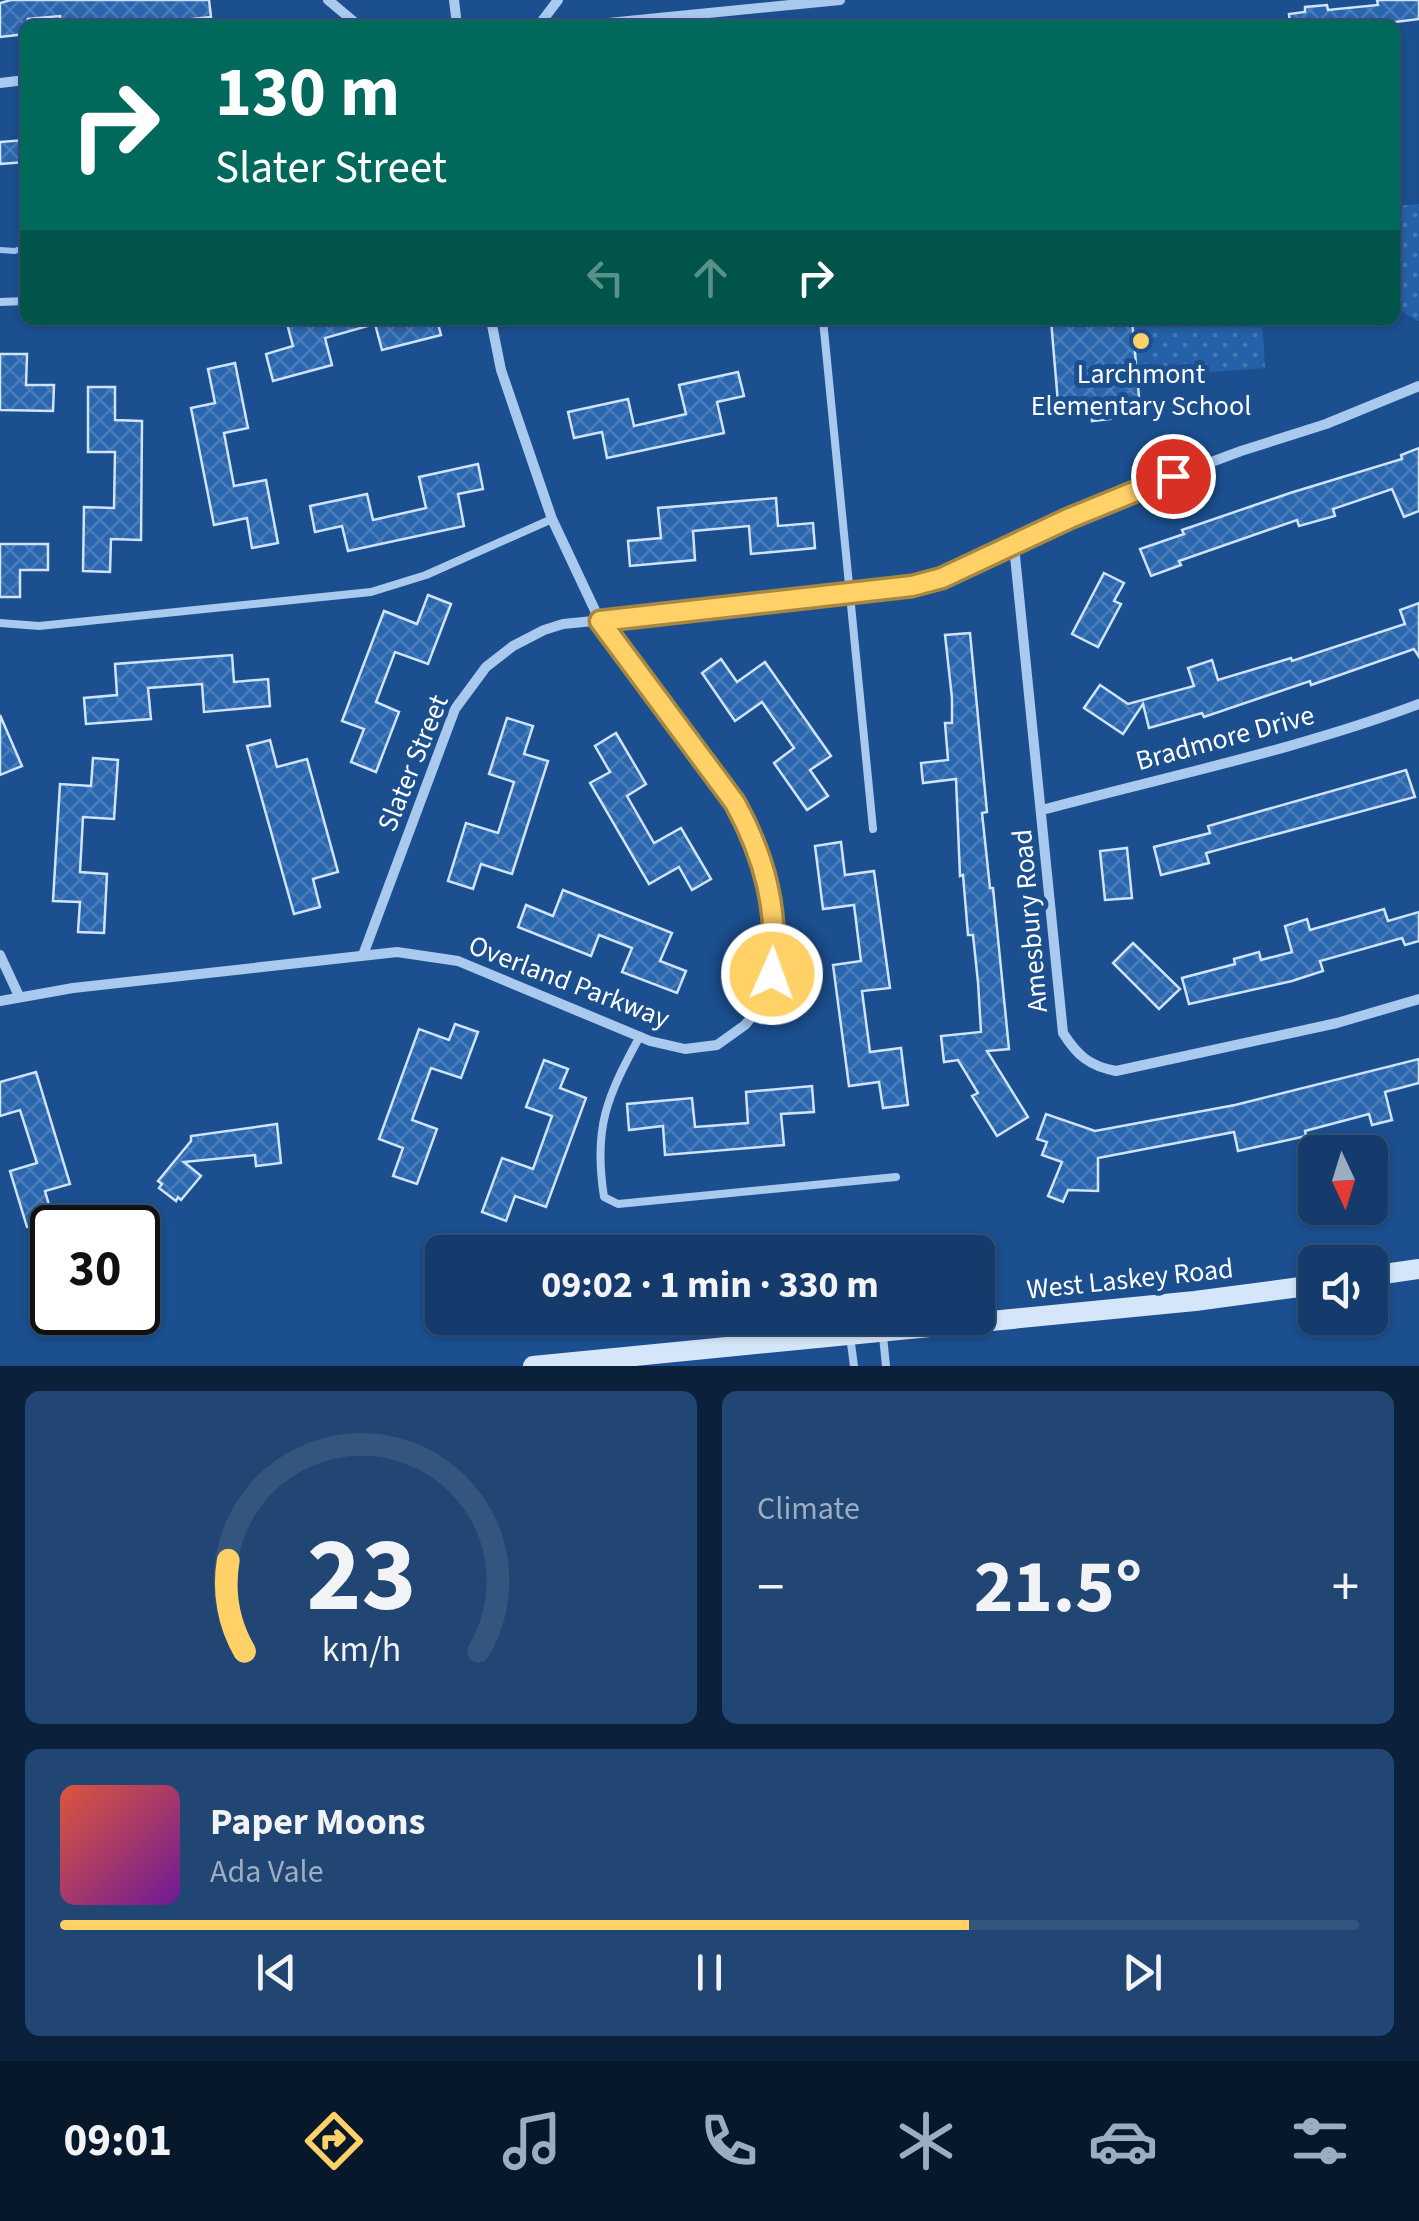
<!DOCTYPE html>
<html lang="en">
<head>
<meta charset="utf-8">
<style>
	:root { --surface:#143b6b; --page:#214673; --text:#f1f3f6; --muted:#9dadc1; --line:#33557e; --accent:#ffd166 }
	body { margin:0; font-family:"Source Sans 3",sans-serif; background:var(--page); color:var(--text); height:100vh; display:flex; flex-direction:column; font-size:38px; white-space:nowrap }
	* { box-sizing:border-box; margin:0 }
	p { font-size:32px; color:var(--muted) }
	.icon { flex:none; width:55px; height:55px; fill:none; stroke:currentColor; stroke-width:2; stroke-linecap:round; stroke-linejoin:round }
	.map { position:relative; height:1366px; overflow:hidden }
	.sheet { display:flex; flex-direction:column; gap:25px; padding:25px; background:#0b203b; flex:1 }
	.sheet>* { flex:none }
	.guide { position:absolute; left:20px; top:20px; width:1380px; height:305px; border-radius:15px; box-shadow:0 2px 8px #0004,0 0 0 2px var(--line); background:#00695c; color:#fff; overflow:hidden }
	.needle { width:65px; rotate:176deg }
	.buttons { position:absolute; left:1298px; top:1135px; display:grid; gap:20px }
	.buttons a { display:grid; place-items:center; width:90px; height:90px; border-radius:15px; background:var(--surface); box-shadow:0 2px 8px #0004,0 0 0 2px var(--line); font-size:50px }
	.speed { position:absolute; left:30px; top:1205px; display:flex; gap:20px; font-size:50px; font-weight:700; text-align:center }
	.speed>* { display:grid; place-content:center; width:130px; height:130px; border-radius:50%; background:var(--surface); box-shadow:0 2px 8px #0004,0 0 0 2px var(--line); line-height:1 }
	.speed .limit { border:5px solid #111; border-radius:15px; background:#fff; color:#111 }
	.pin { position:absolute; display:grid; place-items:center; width:85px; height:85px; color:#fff; margin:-42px; border:5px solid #fff; border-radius:50%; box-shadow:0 2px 10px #0007 }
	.me { position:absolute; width:110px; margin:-55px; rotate:2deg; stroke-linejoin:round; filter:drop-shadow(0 0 8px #0008) }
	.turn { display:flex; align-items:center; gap:35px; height:210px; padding:0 30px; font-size:45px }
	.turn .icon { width:130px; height:130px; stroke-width:2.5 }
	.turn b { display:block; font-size:70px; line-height:85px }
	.lanes { display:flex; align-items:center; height:95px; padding:0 30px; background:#0003; justify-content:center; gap:50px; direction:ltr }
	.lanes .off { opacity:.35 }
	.big { font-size:75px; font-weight:700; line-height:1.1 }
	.sheet .card { flex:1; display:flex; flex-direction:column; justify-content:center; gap:15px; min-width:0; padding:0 35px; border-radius:15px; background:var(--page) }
	.sheet .dial { align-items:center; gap:0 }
	.dial svg { height:260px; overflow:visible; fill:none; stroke:var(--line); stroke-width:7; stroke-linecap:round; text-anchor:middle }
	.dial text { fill:var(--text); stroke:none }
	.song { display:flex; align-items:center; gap:30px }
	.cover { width:120px; height:120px; border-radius:15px; background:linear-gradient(135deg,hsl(10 70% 55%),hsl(280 70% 35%)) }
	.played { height:10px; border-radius:5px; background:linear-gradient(90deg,var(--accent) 70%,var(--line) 70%) }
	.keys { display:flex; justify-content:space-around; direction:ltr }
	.heat { display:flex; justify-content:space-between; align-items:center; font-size:55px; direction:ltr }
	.sheet .tiles { flex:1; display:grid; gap:25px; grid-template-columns:1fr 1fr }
	.card:last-child { grid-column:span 2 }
	.trip { position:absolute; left:425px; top:1235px; width:570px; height:100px; border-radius:15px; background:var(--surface); box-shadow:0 2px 8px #0004,0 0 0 2px var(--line); font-weight:700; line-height:100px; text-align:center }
	.dock { display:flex; height:160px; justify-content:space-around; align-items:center; background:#08182b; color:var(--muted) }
	.dock .icon { width:70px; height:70px }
	.dock .selected { color:var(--accent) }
	.dock b { font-size:45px; color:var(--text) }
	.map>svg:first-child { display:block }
</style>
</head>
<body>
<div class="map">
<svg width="1419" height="1366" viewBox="0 0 1419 1366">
	<defs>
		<pattern id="grass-dots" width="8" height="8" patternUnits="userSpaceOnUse" patternTransform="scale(2.5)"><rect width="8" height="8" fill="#2461a8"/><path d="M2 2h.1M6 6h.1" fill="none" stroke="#4579b5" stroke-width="1.8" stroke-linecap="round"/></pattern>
		<pattern id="building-cross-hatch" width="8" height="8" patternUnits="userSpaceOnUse" patternTransform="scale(2.5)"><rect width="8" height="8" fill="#2a66ad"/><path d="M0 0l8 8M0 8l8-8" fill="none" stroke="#4a7db9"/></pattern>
	</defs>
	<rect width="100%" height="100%" fill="#1b4f8f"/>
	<!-- grass -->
	<g fill="url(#grass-dots)">
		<path d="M1419 204V321H1418L1395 308V206Z"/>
		<path d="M1132 320H1262L1265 368 1137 378Z"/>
	</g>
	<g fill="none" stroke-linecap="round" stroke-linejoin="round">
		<!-- stream -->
		<path stroke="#9cc4f0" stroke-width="6" d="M0 250 15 251 25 247"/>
	</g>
	<!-- building -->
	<g fill="url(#building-cross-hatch)" stroke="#cfe3fa" stroke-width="2.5">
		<path d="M11 0H209L211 17 137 25H60V16L28 19 25 34 0 37V3Z"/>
		<path d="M1377 0H1419V19L1371 25H1290L1289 14 1305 12V7L1327 5 1328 10 1378 5Z"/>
		<path d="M25 140V162L0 164V142Z"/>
		<path d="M286 320H371V325L325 338 332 365 273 381 266 354 293 346Z"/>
		<path d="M374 320H437L441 335 382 350Z"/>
		<path d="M1051 320H1132L1140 408 1109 411 1110 419 1092 421 1091 412 1059 415Z"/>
		<path d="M0 354H27L26 385H54L53 411 0 410Z"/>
		<path d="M235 363 248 428 224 433 234 486 266 480 278 543 252 548 247 518 214 525 191 408 215 403 208 369Z"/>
		<path d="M738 372 744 396 717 402 724 433 607 458 602 432 574 438 568 412 628 399 634 426 686 414 679 385Z"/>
		<path d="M88 387H115V420L142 421 141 540 111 539 110 572 83 571 84 507 114 508 115 452H88Z"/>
		<path d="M1419 448V511L1404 517 1392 489 1333 509 1335 516 1299 526 1297 520 1179 561 1181 565 1151 576 1140 549 1184 534 1182 530 1290 493 1402 459 1401 455Z"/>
		<path d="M478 464 483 489 458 494 464 526 348 551 342 526 315 532 310 506 367 494 373 520 426 508 419 477Z"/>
		<path d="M776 498 778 526 813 523 815 548 751 554 749 526 693 531 695 560 630 566 628 541 661 538 658 508Z"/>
		<path d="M0 544H48V570H20V597H0Z"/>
		<path d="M1104 573 1124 583 1114 601 1121 604 1098 647 1072 634Z"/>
		<path d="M428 595 451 604 428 664 395 652 376 702 399 712 376 772 351 762 364 729 342 721 384 611 417 624Z"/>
		<path d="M1419 603V657L1414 649 1311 685 1310 681 1204 717 1202 713 1149 728 1143 704 1123 734 1084 708 1100 685 1128 704 1194 686 1188 668 1212 660 1218 680 1291 658 1292 661 1405 624 1400 610Z"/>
		<path d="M970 633 987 812 982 813 990 888H993L1009 1049 987 1051 1028 1117 997 1136 972 1096 978 1093 958 1060 944 1062 941 1036 981 1032 978 982 973 935H968L963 875 960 876 956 779 923 783 921 763 948 760 945 723H952V698L945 635Z"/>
		<path d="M232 655 234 682 268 679 270 706 204 712 202 684 148 688 151 719 86 724 84 698 117 695 115 664Z"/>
		<path d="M721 659 737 682 765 662 831 756 810 770 828 796 807 810 774 763 794 748 762 702 735 721 702 673Z"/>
		<path d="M0 715 22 766 0 775Z"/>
		<path d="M507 718 533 726 524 754 548 761 512 874 481 864 473 889 448 881 466 823 498 833 514 782 489 774Z"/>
		<path d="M616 733 646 784 627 796 654 843 681 828 711 879 692 890 679 867 649 884 590 783 610 772 595 746Z"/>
		<path d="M270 740 277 767 307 759 338 872 313 879 320 907 294 914 247 746Z"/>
		<path d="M93 758 118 760 114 819 83 817 80 872 107 874 104 933 78 932 80 902 53 901 60 784 91 786Z"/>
		<path d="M1406 770 1415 797 1206 853 1209 863 1161 875 1154 847 1210 833 1208 826Z"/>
		<path d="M841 842 845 875 874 871 890 988 862 991 870 1052 901 1048 908 1105 883 1108 879 1082 849 1086 833 965 861 961 854 905 823 909 815 846Z"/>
		<path d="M1127 848 1132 898 1105 900 1100 851Z"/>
		<path d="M563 890 672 933 660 961 686 971 677 993 622 972 632 948 599 935 591 956 518 927 526 905 553 916Z"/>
		<path d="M1384 909 1388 921 1419 912V941L1405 945 1402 938 1320 961 1323 971 1292 981 1189 1004 1182 978 1235 964 1234 959 1259 952 1261 960 1292 952 1285 926 1307 919 1310 930Z"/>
		<path d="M1133 943 1180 989 1159 1009 1113 963Z"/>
		<path d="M455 1024 478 1032 461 1078 431 1068 412 1120 437 1129 417 1184 393 1176 403 1148 379 1139 419 1029 449 1040Z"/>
		<path d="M1419 1059V1083L1385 1092 1392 1120 1372 1125 1369 1114 1305 1131 1306 1136 1238 1151 1234 1132 1098 1158V1191L1068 1190 1063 1202 1048 1196 1062 1162 1042 1155 1047 1142 1037 1139 1046 1114 1095 1131 1235 1105Z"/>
		<path d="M544 1060 568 1069 560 1088 586 1098 546 1207 515 1196 506 1221 482 1212 502 1158 533 1169 552 1116 526 1107Z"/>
		<path d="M36 1072 70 1184 45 1191 53 1219 27 1227 10 1171 37 1163 20 1110 0 1116V1082Z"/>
		<path d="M812 1086 814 1112 781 1114 784 1145 665 1155 663 1126 629 1130 627 1104 692 1098 695 1127 748 1123 746 1092Z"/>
		<path d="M277 1124 281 1163 256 1166 255 1155 184 1162 201 1176 181 1200 178 1197 176 1201 159 1188 162 1184 158 1181 191 1141V1136Z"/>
	</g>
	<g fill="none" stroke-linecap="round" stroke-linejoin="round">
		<!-- lane -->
		<g stroke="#a9c9ee" stroke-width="8">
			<path d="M0 302 25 301"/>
			<path d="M823 320 873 829"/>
			<path d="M0 623 39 626 371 592 426 575 552 519"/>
			<path d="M640 1036C607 1097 593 1127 604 1197L618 1204 896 1177"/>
			<path d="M850 1336 854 1366"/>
			<path d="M883 1336 886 1366"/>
		</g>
		<!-- street -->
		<g stroke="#a9c9ee" stroke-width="10">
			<path d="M328 0 358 25"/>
			<path d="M454 0 457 25"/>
			<path d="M539 25 558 0"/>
			<path d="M588 25 840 0"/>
			<path d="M0 83 25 80"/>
			<path d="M1014 546 1063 1033C1077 1055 1089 1066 1116 1071L1337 1023 1419 999"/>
			<path d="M1042 810C1168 776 1297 750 1419 704"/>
			<path d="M0 955 19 996"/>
			<path d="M363 955 455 709 486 667 513 646 544 630 563 624 848 596 912 586 941 578 1139 489 1241 451 1326 424 1419 386"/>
			<path d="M0 1001 73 988 397 952 458 961 650 1041 685 1049 717 1045 745 1025 764 1002 770 988 775 946 774 909 767 873 735 803 600 621 552 519 501 370 491 320"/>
		</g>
		<!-- secondary -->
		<g stroke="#d6e6fa" stroke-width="20">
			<path d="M1370 1276 1419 1269"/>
			<path d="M533 1366 1195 1301 1315 1285"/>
		</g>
	</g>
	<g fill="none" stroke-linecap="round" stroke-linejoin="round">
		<!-- route casing -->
		<g stroke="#a68842" stroke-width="25">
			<path id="route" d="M772 974C779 911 765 858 735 803L600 621 912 586 942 578 1070 518 1173 476"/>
		</g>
		<!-- route -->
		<use href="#route" stroke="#ffd166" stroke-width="18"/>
	</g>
	<!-- markers -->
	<circle fill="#ffd166" stroke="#1b4f8f" stroke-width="4" cx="1141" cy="341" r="10"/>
	<g text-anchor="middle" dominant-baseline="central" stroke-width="10" stroke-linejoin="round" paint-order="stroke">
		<!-- poi labels -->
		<g font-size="28" fill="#fff" stroke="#1b4f8f">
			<text x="1141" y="374">Larchmont<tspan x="1141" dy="32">Elementary School</tspan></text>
		</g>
		<!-- street labels -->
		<g font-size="28" fill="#fff" stroke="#1b4f8f">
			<text transform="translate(1225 738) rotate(-15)">Bradmore Drive</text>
			<text transform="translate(413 763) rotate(-68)">Slater Street</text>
			<text transform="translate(1030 921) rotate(-95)">Amesbury Road</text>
			<text transform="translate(569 982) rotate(21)">Overland Parkway</text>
			<text transform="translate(1130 1279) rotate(-6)">West Laskey Road</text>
		</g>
	</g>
</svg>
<div class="buttons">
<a><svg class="needle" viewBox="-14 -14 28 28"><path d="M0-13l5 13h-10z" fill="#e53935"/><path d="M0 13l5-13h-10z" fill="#9dadc1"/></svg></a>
<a><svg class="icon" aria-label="sound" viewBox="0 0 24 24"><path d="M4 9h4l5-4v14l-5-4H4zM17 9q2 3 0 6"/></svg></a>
</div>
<div class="speed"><div class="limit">30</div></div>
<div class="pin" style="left:1173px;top:476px;background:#d93025"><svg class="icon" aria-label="arrive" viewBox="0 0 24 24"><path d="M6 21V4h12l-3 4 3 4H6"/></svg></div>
<svg class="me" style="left:772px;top:974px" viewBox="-20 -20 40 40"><circle r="17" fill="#ffd166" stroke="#fff" stroke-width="3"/><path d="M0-11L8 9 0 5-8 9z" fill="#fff"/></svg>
<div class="trip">09:02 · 1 min · 330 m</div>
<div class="guide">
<div class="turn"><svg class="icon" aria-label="right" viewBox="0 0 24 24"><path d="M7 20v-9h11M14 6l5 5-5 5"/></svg><div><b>130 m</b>Slater Street</div></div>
<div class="lanes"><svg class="icon off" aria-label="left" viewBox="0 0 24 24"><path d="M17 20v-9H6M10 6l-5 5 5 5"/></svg><svg class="icon off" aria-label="ahead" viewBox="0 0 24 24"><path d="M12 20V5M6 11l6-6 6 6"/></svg><svg class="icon" aria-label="right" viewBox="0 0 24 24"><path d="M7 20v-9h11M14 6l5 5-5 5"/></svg></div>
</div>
</div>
<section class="sheet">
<div class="tiles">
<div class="card dial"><svg viewBox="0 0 100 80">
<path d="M14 69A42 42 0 1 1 86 69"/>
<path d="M14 69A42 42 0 0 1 9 41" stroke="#ffd166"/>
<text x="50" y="56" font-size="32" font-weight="700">23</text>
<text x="50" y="72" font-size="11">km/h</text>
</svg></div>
<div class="card"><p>Climate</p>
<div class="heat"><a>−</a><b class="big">21.5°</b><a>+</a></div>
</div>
<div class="card">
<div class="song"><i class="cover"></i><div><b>Paper Moons</b><p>Ada Vale</p></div></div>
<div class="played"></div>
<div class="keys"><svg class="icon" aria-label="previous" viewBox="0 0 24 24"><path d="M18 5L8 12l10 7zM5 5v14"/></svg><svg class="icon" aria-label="pause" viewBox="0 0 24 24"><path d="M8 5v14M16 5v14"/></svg><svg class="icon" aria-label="next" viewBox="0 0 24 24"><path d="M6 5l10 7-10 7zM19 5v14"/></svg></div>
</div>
</div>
</section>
<nav class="dock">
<b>09:01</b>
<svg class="icon selected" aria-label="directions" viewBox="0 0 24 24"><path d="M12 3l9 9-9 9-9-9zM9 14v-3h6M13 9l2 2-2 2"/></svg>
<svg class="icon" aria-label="music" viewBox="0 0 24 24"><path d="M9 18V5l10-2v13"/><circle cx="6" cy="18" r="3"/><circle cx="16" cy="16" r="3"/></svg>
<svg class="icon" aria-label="phone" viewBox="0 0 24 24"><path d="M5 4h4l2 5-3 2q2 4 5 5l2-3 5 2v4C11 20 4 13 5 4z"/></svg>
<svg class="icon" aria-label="climate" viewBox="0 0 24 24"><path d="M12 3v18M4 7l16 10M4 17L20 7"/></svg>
<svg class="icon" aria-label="car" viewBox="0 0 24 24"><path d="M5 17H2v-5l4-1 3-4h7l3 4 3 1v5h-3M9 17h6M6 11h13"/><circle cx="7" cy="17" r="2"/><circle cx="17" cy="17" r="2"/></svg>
<svg class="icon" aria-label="filters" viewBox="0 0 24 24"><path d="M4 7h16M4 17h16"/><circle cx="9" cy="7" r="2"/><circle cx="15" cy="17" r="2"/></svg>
</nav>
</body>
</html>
